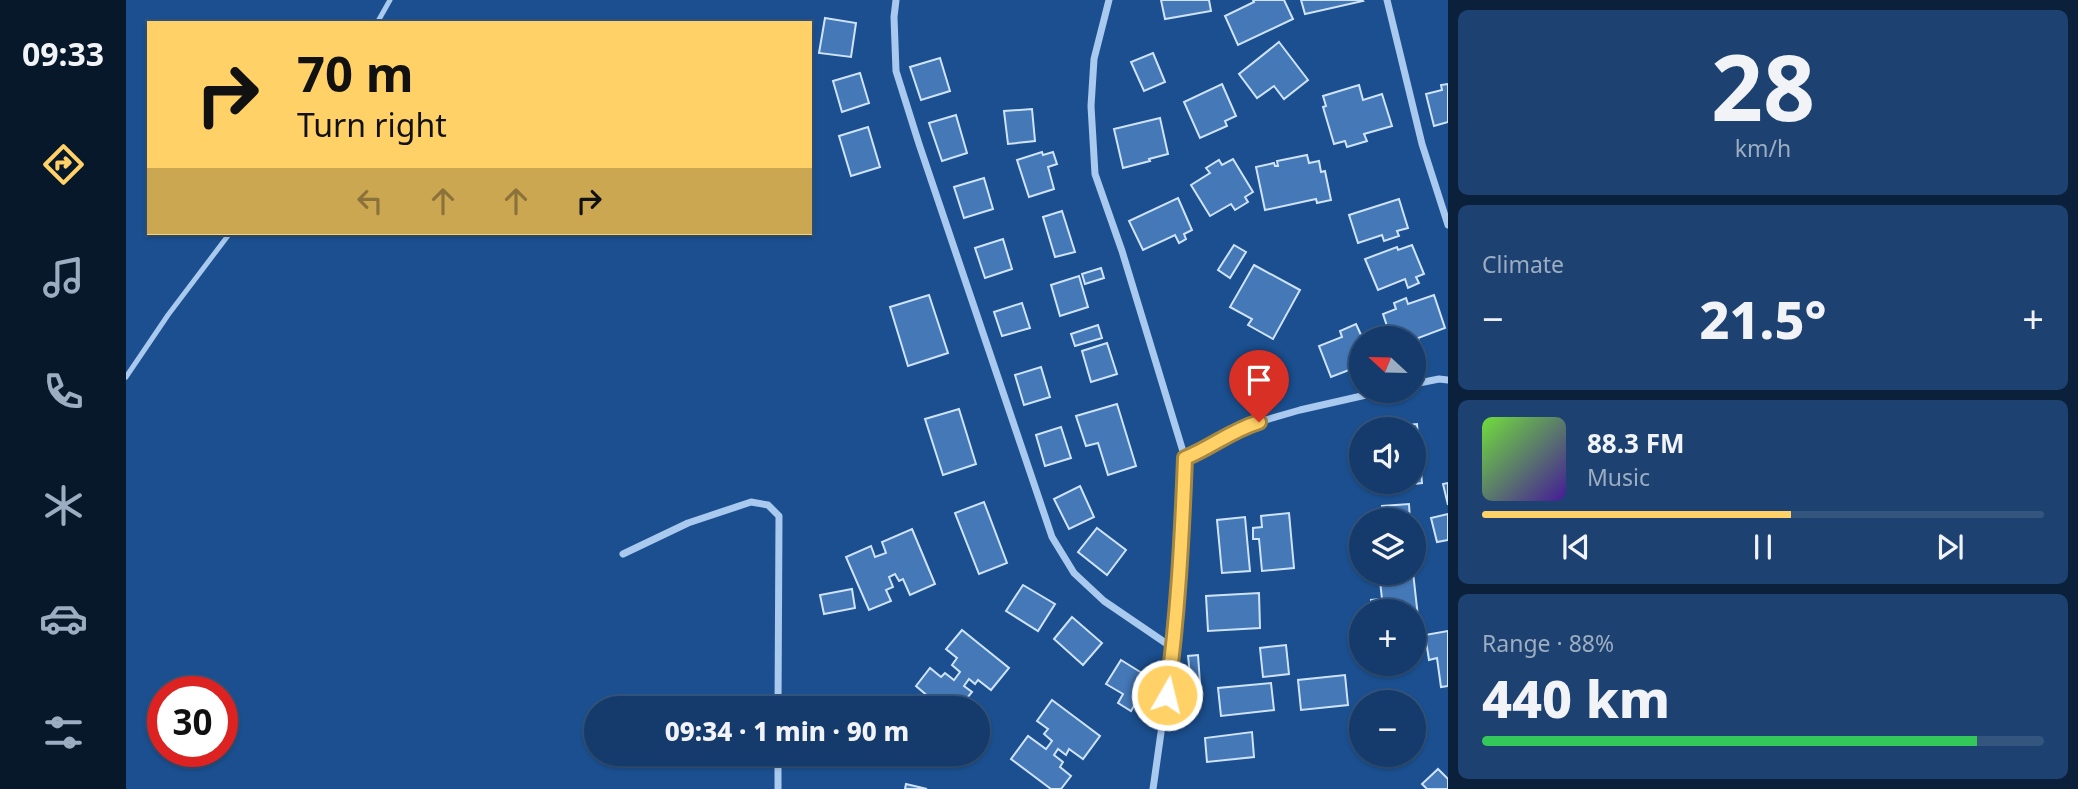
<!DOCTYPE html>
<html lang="en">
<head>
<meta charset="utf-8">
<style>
	:root { --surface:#143b6b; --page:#1d4271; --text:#f1f3f6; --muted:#9dadc1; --line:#33557e; --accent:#ffd166 }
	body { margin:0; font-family:"Noto Sans",sans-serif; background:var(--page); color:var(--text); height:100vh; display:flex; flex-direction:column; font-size:26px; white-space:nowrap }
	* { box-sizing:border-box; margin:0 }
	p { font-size:23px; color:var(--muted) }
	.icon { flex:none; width:38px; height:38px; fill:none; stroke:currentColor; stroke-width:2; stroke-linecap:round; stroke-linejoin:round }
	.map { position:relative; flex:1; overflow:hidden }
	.drawer { display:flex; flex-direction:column; gap:10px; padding:10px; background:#0b203b; width:630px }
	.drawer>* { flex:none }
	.hud { position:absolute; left:21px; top:21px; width:665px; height:214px; border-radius:0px; box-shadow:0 2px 5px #0004,0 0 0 2px var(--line); background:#ffd166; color:#111; overflow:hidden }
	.needle { width:46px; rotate:292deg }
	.fabs { position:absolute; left:1223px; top:326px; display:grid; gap:14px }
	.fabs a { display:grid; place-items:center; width:77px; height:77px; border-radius:50%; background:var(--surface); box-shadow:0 2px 5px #0004,0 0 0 2px var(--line); font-size:35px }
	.speed { position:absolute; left:21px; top:676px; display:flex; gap:14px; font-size:35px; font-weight:700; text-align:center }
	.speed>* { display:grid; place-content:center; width:91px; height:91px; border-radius:50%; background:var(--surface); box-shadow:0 2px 5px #0004,0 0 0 2px var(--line); line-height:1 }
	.speed .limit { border:10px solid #d22; background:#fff; color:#111 }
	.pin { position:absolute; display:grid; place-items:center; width:60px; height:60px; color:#fff; margin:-72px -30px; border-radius:50% 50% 50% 0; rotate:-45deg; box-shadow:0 0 7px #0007 }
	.pin .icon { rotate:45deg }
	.me { position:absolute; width:77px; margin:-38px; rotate:8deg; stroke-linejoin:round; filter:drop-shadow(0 0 5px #0008) }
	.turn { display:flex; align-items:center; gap:24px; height:147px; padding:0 35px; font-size:32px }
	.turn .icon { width:91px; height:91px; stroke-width:2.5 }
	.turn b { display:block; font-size:49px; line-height:60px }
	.lanes { display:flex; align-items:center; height:66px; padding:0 35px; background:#0003; justify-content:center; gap:35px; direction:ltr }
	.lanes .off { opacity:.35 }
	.big { font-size:52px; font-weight:800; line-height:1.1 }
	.drawer .card { flex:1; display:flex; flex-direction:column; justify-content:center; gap:10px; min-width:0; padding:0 24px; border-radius:10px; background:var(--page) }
	.drawer .dial { align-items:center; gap:0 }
	.dial b { font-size:91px; line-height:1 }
	.song { display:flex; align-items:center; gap:21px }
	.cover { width:84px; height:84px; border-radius:10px; background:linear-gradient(135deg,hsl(100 70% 55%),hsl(260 70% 35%)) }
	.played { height:7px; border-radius:4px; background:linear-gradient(90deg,var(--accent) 55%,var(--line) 55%) }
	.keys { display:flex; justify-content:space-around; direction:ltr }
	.heat { display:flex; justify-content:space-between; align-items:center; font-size:38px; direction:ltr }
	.charge { height:10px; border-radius:5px; background:linear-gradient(90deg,#34c759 88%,var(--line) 0) }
	.trip { position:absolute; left:458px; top:696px; width:406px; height:70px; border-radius:35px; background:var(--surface); box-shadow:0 2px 5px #0004,0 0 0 2px var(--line); font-weight:800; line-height:70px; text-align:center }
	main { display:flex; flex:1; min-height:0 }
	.tabs { display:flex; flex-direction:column; width:126px; justify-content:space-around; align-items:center; background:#08182b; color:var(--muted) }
	.tabs .icon { width:49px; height:49px }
	.tabs .current { color:var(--accent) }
	.tabs b { font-size:32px; color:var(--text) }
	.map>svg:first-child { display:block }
</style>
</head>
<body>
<main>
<nav class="tabs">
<b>09:33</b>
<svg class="icon current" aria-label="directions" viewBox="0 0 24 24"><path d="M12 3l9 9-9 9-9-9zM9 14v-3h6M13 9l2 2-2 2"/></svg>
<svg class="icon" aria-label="music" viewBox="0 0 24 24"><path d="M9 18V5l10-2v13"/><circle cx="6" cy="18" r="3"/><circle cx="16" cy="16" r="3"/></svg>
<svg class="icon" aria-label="phone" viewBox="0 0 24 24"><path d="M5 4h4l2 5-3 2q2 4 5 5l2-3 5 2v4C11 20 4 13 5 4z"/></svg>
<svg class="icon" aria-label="climate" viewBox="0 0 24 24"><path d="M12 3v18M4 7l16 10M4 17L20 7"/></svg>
<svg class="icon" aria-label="car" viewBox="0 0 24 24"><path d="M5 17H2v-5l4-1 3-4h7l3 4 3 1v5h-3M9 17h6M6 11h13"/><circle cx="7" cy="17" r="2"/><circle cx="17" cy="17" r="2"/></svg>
<svg class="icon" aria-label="filters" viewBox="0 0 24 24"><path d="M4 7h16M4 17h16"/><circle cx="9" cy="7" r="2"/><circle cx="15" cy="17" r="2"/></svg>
</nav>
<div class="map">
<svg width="1322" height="789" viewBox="0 0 1322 789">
	<rect width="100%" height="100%" fill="#1b4f8f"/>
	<!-- building -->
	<g fill="#4478b7" stroke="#cfe3fa" stroke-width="2">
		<path d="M1035 0H1083L1085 11 1039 19Z"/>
		<path d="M1127 0H1158L1167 19 1112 45 1099 16 1128 2Z"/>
		<path d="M1175 0H1236L1237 1 1179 14Z"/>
		<path d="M699 18 730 23 725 57 693 53Z"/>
		<path d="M1153 42 1182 80 1158 99 1148 86 1131 98 1113 74Z"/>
		<path d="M1027 53 1039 82 1018 91 1005 62Z"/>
		<path d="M814 58 824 91 795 100 784 67Z"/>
		<path d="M734 73 743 103 716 112 707 81Z"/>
		<path d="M1096 84 1110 116 1099 121 1101 126 1074 138 1058 102Z"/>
		<path d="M1322 84V122L1308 126 1300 94 1316 90 1315 85Z"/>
		<path d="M1233 85 1237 100 1256 94 1266 126 1238 134 1241 141 1221 147 1219 141 1208 144 1197 107 1200 106 1197 96Z"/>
		<path d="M906 109 909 141 882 144 878 111Z"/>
		<path d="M830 115 841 153 816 161 803 123Z"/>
		<path d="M1034 118 1042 154 1023 159 1024 161 997 168 988 129Z"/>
		<path d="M742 127 754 167 725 176 713 136Z"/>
		<path d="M916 152 917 155 927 152 931 164 922 167 928 189 903 197 891 160Z"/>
		<path d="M1181 155 1183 163 1193 161 1195 172 1199 171 1205 200 1191 203 1190 199 1139 210 1130 167 1148 163 1149 166H1152L1151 161Z"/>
		<path d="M1107 159 1127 192 1119 197 1122 202 1109 210 1105 204 1084 216 1065 185 1084 173 1080 168 1093 160 1096 165Z"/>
		<path d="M858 178 867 209 838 218 828 187Z"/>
		<path d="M1052 198 1066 230 1058 234 1060 239 1053 243 1049 235 1017 250 1003 221Z"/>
		<path d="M1273 199 1282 228 1271 231 1273 236 1258 241 1256 235 1232 243 1223 215Z"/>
		<path d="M936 211 949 252 929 257 917 217Z"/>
		<path d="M877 239 886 269 859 278 849 248Z"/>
		<path d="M1108 245 1120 252 1104 278 1092 270Z"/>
		<path d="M1286 245 1298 274 1290 277 1293 283 1282 288 1279 279 1252 290 1239 259 1271 247 1272 250Z"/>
		<path d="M1128 265 1174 290 1147 339 1122 325 1126 319 1104 307Z"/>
		<path d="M975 268 978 278 959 284 956 274Z"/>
		<path d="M953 276 962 307 934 316 925 285Z"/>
		<path d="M803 295 822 353 782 366 764 307Z"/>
		<path d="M1308 295 1319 328 1292 338 1294 344 1288 346V338H1265L1257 314 1270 309 1268 303 1280 298 1282 304Z"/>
		<path d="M896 303 904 328 876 336 868 312Z"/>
		<path d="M1230 324 1235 335 1243 332 1246 338H1236V365L1205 377 1193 346 1216 337 1214 331Z"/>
		<path d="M972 325 976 338 949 346 945 334Z"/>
		<path d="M981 343 991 374 965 382 956 351Z"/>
		<path d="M915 367 924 397 898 405 889 375Z"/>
		<path d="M991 404 1010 466 982 475 972 443 960 446 950 416Z"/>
		<path d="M833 409 850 464 817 475 799 419Z"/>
		<path d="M1291 424 1296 483 1252 488V481H1288V429L1246 428Z"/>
		<path d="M935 427 945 458 919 466 910 435Z"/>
		<path d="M1322 483V505L1317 484Z"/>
		<path d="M954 486 968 517 943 529 928 499Z"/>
		<path d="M858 502 881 563 853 574 829 513Z"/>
		<path d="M1283 504 1284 520H1257L1256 506Z"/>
		<path d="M1163 513 1168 568 1136 571 1133 539H1127V528L1136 527 1135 516Z"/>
		<path d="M1322 514V540L1311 542 1305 518Z"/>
		<path d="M1119 517 1124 571 1096 573 1091 520Z"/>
		<path d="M971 528 1000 550 981 575 952 552Z"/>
		<path d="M786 529 809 584 784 595 777 579 773 581 769 574 763 577 767 587 760 590 765 601 743 610 720 557 745 546 749 557 760 553 756 542Z"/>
		<path d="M1253 572H1287L1292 617 1288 618V611H1246L1245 600 1256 599Z"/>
		<path d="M897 585 929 604 912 631 880 611Z"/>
		<path d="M726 589 729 608 698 614 694 595Z"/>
		<path d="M1133 593 1134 628 1082 631 1080 596Z"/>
		<path d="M946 617 976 643 957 665 928 639Z"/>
		<path d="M836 630 883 668 865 690 852 680 849 684 843 679 838 686 846 692 841 698 853 708 852 709H817L790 686 804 668 815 677 819 673 828 680 834 672 826 665 831 658 820 649Z"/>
		<path d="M1322 631V686L1315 687 1311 658 1303 660 1299 635Z"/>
		<path d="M1160 645 1163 674 1137 677 1134 648Z"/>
		<path d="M1072 655 1074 683 1065 684 1062 656Z"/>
		<path d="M995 660 1024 678 1005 711 992 703 997 694 980 684Z"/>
		<path d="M1219 675 1222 705 1175 710 1172 680Z"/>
		<path d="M1145 683 1148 710 1095 716 1092 688Z"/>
		<path d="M926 700 974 736 957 759 943 749 940 755 932 749 928 755 937 762 934 767 945 776 935 789H925L885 759 902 736 920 749 926 741 918 734 922 729 911 721Z"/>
		<path d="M1126 732 1128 757 1081 762 1079 738Z"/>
		<path d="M1312 769 1322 779V789H1301L1296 784Z"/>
		<path d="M780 784 801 789H779Z"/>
	</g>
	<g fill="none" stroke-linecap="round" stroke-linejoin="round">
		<!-- service -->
		<g stroke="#a9c9ee" stroke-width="5">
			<path d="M251 23 264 0"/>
			<path d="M0 377 42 315 104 233"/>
		</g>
		<!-- minor -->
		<g stroke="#a9c9ee" stroke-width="7">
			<path d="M770 0 768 17 770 71 793 144 926 537 948 573 978 601 1047 648"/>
			<path d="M983 0 968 59 965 106 969 174 996 251 1059 458 1056 541 1047 648 1027 789"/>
			<path d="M1261 0 1296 144 1322 225"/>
			<path d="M1288 384 1313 379 1322 380"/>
			<path d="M1059 458 1073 452 1112 428 1174 410 1262 390"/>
			<path d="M497 554 562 523 625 502 642 505 653 516 652 709"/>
			<path d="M652 789V754"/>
		</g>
	</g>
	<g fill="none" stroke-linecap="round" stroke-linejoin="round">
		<!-- route casing -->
		<g stroke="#a68842" stroke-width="18">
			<path id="route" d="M1041 695C1052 616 1056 537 1059 458 1086 447 1104 431 1133 422"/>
		</g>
		<!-- route -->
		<use href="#route" stroke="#ffd166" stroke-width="12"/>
	</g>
</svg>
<div class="fabs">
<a><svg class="needle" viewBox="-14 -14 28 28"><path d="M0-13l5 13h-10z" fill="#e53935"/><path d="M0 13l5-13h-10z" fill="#9dadc1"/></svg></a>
<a><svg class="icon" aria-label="sound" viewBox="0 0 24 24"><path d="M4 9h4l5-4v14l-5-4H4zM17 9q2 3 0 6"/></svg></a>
<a><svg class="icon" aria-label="layers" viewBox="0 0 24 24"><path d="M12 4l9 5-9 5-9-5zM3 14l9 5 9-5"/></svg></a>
<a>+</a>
<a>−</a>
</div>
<div class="speed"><div class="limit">30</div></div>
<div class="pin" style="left:1133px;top:422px;background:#d93025"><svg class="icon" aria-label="arrive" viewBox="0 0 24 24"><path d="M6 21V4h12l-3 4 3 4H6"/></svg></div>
<svg class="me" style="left:1041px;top:695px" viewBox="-20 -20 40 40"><circle r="17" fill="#ffd166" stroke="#fff" stroke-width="3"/><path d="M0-11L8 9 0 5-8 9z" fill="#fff"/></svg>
<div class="trip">09:34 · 1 min · 90 m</div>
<div class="hud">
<div class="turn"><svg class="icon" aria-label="right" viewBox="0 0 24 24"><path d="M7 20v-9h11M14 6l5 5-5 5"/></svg><div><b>70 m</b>Turn right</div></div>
<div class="lanes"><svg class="icon off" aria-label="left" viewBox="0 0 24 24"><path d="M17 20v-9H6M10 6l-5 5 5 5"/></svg><svg class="icon off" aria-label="ahead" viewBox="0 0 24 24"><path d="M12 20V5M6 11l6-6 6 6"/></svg><svg class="icon off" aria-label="ahead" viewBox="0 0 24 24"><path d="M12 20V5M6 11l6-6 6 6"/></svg><svg class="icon" aria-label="right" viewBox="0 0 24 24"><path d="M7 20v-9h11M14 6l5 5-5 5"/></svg></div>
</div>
</div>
<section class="drawer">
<div class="card dial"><b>28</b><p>km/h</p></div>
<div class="card"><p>Climate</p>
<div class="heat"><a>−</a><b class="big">21.5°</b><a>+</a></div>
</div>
<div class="card">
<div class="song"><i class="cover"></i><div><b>88.3 FM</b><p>Music</p></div></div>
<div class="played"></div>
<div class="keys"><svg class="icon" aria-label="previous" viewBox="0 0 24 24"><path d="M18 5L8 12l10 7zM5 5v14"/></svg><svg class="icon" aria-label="pause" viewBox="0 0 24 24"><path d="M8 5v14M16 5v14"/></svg><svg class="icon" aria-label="next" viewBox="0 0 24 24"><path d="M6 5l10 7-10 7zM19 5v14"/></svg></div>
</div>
<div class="card"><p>Range · 88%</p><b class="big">440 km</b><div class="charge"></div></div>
</section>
</main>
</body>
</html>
